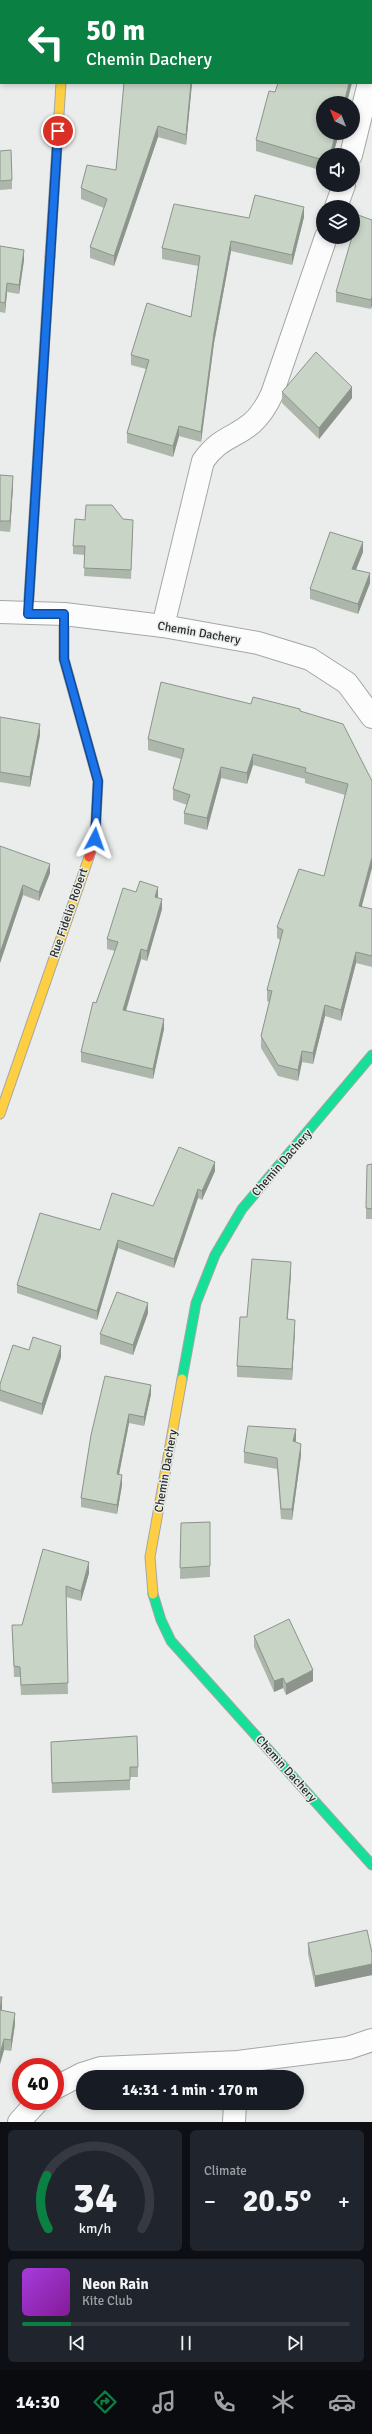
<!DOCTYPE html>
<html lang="en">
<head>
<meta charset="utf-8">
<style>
	:root { --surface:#171b24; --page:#20242c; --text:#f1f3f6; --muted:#9ea1a6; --line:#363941; --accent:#0b8043 }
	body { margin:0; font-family:Signika,sans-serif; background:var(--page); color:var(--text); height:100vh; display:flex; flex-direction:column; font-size:15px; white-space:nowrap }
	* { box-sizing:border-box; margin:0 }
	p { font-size:13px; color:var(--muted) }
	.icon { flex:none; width:22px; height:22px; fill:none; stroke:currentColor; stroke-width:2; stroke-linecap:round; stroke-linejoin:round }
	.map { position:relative; height:2122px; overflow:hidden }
	.panel { display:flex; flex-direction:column; gap:8px; padding:8px; background:#0d0f14; flex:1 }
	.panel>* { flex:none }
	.guide { position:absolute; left:0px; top:0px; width:372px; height:84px; box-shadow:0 2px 6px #0003; background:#0b8043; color:#fff; overflow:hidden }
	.needle { width:26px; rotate:317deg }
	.controls { position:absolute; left:316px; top:96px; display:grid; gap:8px }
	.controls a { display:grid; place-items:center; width:44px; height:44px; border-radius:50%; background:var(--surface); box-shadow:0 2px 6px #0003; font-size:20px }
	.speed { position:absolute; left:12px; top:2058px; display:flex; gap:8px; font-size:20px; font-weight:700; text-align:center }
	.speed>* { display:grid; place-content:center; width:52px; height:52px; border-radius:50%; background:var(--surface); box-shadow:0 2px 6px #0003; line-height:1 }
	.speed .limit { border:6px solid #d22; background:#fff; color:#111 }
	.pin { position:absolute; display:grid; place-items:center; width:34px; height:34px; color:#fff; margin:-17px; border:2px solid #fff; border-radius:50%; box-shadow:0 1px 4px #0007 }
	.me { position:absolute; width:44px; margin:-22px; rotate:4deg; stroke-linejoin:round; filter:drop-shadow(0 0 3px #0008) }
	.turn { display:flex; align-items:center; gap:14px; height:84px; padding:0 20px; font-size:18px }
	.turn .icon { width:52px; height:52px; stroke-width:2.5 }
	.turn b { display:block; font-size:28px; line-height:34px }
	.big { font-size:30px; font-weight:700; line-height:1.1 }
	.panel .card { flex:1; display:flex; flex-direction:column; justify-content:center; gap:6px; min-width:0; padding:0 14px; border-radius:6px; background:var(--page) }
	.panel .dial { align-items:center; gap:0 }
	.dial svg { height:104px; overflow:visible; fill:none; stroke:var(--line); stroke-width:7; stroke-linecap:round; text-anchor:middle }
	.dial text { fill:var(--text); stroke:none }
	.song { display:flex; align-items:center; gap:12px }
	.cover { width:48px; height:48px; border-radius:6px; background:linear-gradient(135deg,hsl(280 70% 55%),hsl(290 70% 35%)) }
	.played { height:4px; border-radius:2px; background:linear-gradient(90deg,var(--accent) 15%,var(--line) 15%) }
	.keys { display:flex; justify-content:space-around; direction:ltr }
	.heat { display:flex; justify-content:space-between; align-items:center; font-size:22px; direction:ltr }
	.panel .tiles { flex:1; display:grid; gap:8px; grid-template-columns:1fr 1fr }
	.card:last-child { grid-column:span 2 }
	.trip { position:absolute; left:76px; top:2070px; width:228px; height:40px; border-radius:20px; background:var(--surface); box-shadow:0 2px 6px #0003; font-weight:700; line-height:40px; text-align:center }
	.menu { display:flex; height:64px; justify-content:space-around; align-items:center; background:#090b0e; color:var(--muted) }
	.menu .icon { width:28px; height:28px }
	.menu .on { color:var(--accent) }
	.menu b { font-size:18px; color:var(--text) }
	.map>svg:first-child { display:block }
</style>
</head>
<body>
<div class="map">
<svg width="372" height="2122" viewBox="0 0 372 2122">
	<rect width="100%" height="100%" fill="#eaedeb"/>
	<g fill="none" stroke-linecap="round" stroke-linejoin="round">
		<!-- street casing -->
		<g stroke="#a5a7a6" stroke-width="24">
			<g id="street">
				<path d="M67 1V0"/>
				<path d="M351 155 369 83"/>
				<path d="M336 207 344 185"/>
				<path d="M0 612 64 614 163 626 258 643 310 659 347 683 372 717"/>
				<path d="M163 626 203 461C220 437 233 439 252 423 261 415 267 405 272 394L326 237"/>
				<path d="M55 2088 82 2074 101 2068 238 2062 348 2048 372 2040"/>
				<path d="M19 2122 38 2101"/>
				<path d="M234 2122 235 2103"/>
			</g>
		</g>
		<!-- fast casing -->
		<g stroke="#a5a7a6" stroke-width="11">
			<g id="fast">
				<path d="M28 614 50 257"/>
				<path d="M64 614V659L69 677"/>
				<path d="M182 1379 196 1303 215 1255 242 1209 372 1055"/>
				<path d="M153 1594 161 1620 171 1641 372 1865"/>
			</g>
		</g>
		<!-- slow casing -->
		<g stroke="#a5a7a6" stroke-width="11">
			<g id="slow">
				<path d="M50 257 61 83"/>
				<path d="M0 1114 89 857"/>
				<path d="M153 1594 150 1557 182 1379"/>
			</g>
		</g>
		<!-- jam casing -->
		<g stroke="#a5a7a6" stroke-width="11">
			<path id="jam" d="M69 677 98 781 95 839 89 857"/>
		</g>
		<!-- street -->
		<use href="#street" stroke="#fcfcfc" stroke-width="22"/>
		<!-- fast -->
		<use href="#fast" stroke="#16e098" stroke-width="9"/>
		<!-- slow -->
		<use href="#slow" stroke="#ffcf43" stroke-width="9"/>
		<!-- jam -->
		<use href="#jam" stroke="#f24e42" stroke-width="9"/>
	</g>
	<!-- wall -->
	<g fill="#acb6aa">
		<path d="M372 0V32H371V1Z"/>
		<path d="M124 83H192L186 145 158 137 114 266 90 258V247L104 208 81 199V188L116 170Z"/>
		<path d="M275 92 323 133H339L333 155H323V171L256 151V140Z"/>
		<path d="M0 151 12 180V189L0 190Z"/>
		<path d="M304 217 292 265 231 251 214 343 201 442 179 436 173 457 127 443V433L146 369 131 365V355L191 317 198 266 162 259V248L249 218Z"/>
		<path d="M372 220 371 309 336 302V292Z"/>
		<path d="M0 246 24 260 19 294 7 292 5 313 0 312Z"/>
		<path d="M282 392 352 398 319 439 282 403Z"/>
		<path d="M0 475 13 486 10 532 0 531Z"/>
		<path d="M123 519 133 528 131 579 84 576 85 555 73 554V546L85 520Z"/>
		<path d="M363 552 356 570 370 583 358 614 310 599V589Z"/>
		<path d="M251 704 300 712 343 724 362 907 372 909V967L356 963 341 1021 325 1016 313 1064 302 1062 298 1081 278 1076 261 1048V1036L269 1002 267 1001V990L280 940 277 938V927L324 876 345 795 305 783V779L253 765 247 784 221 778 207 830 184 824V813L187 805 173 800V789L181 759 148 750V739Z"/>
		<path d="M0 717 40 735 30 787 0 782Z"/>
		<path d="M0 846 50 873 39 901 23 895 0 963Z"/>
		<path d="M158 898 162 909 147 961 141 959 126 1011 164 1029 153 1079 81 1062V1052L96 1003 115 951 107 949V939Z"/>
		<path d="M372 1164V1219H366V1208Z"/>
		<path d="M215 1171 202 1200 198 1198 174 1268 118 1248 97 1320 17 1293V1285L100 1230 153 1206Z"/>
		<path d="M291 1273 287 1319 295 1330 292 1380 237 1377V1366L247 1317Z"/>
		<path d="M148 1313 133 1355 100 1344V1334Z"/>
		<path d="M29 1350 61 1357 42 1415 0 1401V1384Z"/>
		<path d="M151 1394 144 1426 129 1423 119 1475 122 1485 117 1514 81 1507V1498L91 1435Z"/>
		<path d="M296 1440 295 1442 301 1455 292 1520 281 1519 277 1469 244 1463V1452Z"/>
		<path d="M210 1522V1577L180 1579 181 1523Z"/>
		<path d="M43 1549 89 1573 81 1601 66 1597 68 1694 21 1695 20 1677H14L12 1625H22Z"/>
		<path d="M254 1636 313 1681 286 1695 283 1688 274 1692 254 1647Z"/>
		<path d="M51 1742 138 1767V1777H130V1790L52 1793Z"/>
		<path d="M308 1943 372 1953V1975L315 1987 308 1954Z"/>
		<path d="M0 1997 2 2008V2011L15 2024 11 2051 4 2050 0 2064Z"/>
	</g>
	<!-- shaded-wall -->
	<g fill="#8c948b">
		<rect x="0" y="72" width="1" height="11"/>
		<path d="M191 83H192L186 145V135Z"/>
		<path d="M349 83H352L347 103H344Z"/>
		<path d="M158 126V137L114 266V256Z"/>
		<path d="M336 133H339L333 155H330Z"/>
		<path d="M304 207V217L292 265V255Z"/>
		<path d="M231 241V251L214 343 201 442V432L214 333Z"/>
		<path d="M24 250V260L19 294V285Z"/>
		<path d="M7 283V292L5 313V303Z"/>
		<path d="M372 296V306L371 309V300Z"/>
		<path d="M352 387V398L319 439V428Z"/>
		<path d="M179 426V436L173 457V446Z"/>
		<path d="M13 476V486L10 532V521Z"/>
		<path d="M363 542V552L352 579V569Z"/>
		<path d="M370 573V583L358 614V604Z"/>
		<path d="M40 724V735L30 787V777Z"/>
		<path d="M253 754V765L247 784V773Z"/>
		<path d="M221 767V778L207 830V818Z"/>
		<path d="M372 857V868L359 917V906Z"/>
		<path d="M50 864V873L39 901V892Z"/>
		<path d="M23 885V895L0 963V953Z"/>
		<path d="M158 887V897L155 907V897Z"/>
		<path d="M162 899V909L147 961V951Z"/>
		<path d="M141 949V959L123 1020V1010Z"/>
		<path d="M356 952V963L341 1021V1010Z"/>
		<path d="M325 1005V1016L313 1064V1053Z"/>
		<path d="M164 1019V1029L153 1079V1069Z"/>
		<path d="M302 1051V1062L298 1081V1070Z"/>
		<path d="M215 1162V1171L202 1200V1191Z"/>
		<path d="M198 1189V1198L174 1268V1259Z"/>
		<path d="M118 1240V1248L97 1320V1311Z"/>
		<path d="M291 1262V1273L287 1330V1319Z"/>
		<path d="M148 1303V1313L133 1355V1345Z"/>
		<path d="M295 1320V1330L292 1380V1369Z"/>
		<path d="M61 1346V1357L42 1415V1404Z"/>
		<path d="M151 1385V1394L144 1426V1417Z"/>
		<path d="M129 1414V1423L117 1484V1474Z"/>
		<path d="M296 1429V1440L293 1451V1441Z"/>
		<path d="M301 1444V1455L292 1520V1509Z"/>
		<path d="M122 1475V1485L117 1514V1505Z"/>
		<path d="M89 1562V1573L81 1601V1591Z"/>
		<path d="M313 1670V1681L286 1695V1684Z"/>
		<path d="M283 1678V1688L274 1692V1681Z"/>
		<path d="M372 1964V1975L315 1987V1976Z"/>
		<path d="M2 1997V2008L0 2021V2010Z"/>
		<path d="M15 2013V2024L11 2051V2040Z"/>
		<path d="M4 2039V2050L0 2064V2054Z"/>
	</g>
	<!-- building -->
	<g fill="#c8d4c6" stroke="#8c948b">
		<rect x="110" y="0" width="92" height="1"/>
		<path d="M319 0H372V21H371V1H319Z"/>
		<rect x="0" y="20" width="1" height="52"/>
		<path d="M124 83H191L186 135 158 126 114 256 90 247 107 199 81 188 87 165 116 170Z"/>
		<path d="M278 83H349L344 103H323V133H336L330 155H323V160L256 140 269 91 275 92Z"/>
		<path d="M11 150 12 180 0 181V151Z"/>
		<path d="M255 195 304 207 292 255 231 241 214 333 201 432 179 426 173 446 127 433 149 360 131 355 147 303 191 317 200 256 162 248 174 204 249 218Z"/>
		<path d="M358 215 372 220V296L371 300 336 292 352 237H353V232Z"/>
		<path d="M0 246 24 250 19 285 7 283 5 303 0 302Z"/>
		<path d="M316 352 352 387 319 428 282 392Z"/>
		<path d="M0 475 13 476 10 521H0Z"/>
		<path d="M86 505H112L123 519 133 520 131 570 84 568 85 546H73L75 519 85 520Z"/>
		<path d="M330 532 363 542 352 569 370 573 358 604 310 589Z"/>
		<path d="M161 682 251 704 253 697 300 709V711L343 724 372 781V857L359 906 372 909V956L356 952 341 1010 325 1005 313 1053 302 1051 298 1070 278 1065 261 1036 272 991 267 990 283 930 277 927 299 869 324 876 348 784 305 772 306 768 253 754 247 773 221 767 207 818 184 813 190 795 173 789 184 749 148 739Z"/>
		<path d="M0 717 40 724 30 777 0 772Z"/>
		<path d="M0 846 50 864 39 892 23 885 0 953Z"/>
		<path d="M140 881 158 887 155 897 162 899 147 951 141 949 123 1010 164 1019 153 1069 81 1052 93 1002 96 1003 118 942 107 939 123 888 136 892Z"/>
		<path d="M179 1147 215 1162 202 1191 198 1189 174 1259 118 1240 97 1311 17 1285 40 1213 100 1230 112 1193 153 1206Z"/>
		<path d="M372 1164V1209L366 1208 367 1165Z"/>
		<path d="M252 1259 291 1262 287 1319 295 1320 292 1369 237 1366 240 1317H247Z"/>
		<path d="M117 1292 148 1303 133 1345 100 1334Z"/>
		<path d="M33 1337 61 1346 42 1404 0 1390V1384L13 1345 29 1350Z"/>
		<path d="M105 1376 151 1385 144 1417 129 1414 117 1474 122 1475 117 1505 81 1498 91 1435Z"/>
		<path d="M248 1426 296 1429 293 1441 301 1444 292 1509H281L277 1458 244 1452Z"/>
		<path d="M210 1522V1566L180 1568 181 1523Z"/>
		<path d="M43 1549 89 1562 81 1591 66 1586 68 1683 21 1685 20 1667 14 1666 12 1625H22Z"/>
		<path d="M289 1619 313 1670 286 1684 283 1678 274 1681 254 1636Z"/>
		<path d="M137 1736 138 1767H130V1780L52 1783 51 1742Z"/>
		<path d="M367 1930 372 1953V1964L315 1976 308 1943Z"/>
		<path d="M0 1997H2L0 2010 15 2013 11 2040 4 2039 0 2054Z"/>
	</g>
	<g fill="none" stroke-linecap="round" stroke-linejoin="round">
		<!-- route casing -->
		<g stroke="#114b97" stroke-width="10">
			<path id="route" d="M58 131 28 614H64V659L98 781 95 839"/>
		</g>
		<!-- route -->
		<use href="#route" stroke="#1a73e8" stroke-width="7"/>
	</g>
	<g text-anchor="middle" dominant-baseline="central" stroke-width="3" stroke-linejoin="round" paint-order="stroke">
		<!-- street labels -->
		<g font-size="12" fill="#2b2d2c" stroke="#e9eeeb">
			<text transform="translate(199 633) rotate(10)">Chemin Dachery</text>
			<text transform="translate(69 913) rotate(-71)">Rue Fidelio Robert</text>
			<text transform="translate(282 1163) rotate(-49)">Chemin Dachery</text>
			<text transform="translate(166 1471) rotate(-80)">Chemin Dachery</text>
			<text transform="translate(286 1769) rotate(48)">Chemin Dachery</text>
		</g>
	</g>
</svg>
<div class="controls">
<a><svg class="needle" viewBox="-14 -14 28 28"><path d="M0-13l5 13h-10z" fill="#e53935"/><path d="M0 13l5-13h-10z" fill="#9ea1a6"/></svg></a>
<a><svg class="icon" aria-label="sound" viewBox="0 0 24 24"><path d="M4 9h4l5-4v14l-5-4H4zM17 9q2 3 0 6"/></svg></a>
<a><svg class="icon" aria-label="layers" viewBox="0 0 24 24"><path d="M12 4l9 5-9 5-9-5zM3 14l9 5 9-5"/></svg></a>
</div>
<div class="speed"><div class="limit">40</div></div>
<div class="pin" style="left:58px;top:131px;background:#d93025"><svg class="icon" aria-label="arrive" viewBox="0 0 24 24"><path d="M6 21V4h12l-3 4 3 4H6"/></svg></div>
<svg class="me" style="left:95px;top:839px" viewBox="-20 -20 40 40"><path d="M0-17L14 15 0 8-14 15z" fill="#1a73e8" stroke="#fff" stroke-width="4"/></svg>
<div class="trip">14:31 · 1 min · 170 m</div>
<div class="guide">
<div class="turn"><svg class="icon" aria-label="left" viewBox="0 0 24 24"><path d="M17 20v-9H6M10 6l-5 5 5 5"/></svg><div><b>50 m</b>Chemin Dachery</div></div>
</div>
</div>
<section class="panel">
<div class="tiles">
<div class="card dial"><svg viewBox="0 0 100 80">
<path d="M14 69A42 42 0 1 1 86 69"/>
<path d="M14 69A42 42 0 0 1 13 28" stroke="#0b8043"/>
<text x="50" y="56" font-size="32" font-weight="700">34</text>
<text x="50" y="72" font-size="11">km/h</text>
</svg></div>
<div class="card"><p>Climate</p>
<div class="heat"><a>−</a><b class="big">20.5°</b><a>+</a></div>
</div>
<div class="card">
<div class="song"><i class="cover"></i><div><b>Neon Rain</b><p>Kite Club</p></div></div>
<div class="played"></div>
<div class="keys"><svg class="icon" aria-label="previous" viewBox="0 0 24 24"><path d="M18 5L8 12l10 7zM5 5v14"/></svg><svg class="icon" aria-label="pause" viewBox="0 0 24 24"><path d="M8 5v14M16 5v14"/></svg><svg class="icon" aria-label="next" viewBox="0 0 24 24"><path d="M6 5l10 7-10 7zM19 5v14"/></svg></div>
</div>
</div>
</section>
<nav class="menu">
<b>14:30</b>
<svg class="icon on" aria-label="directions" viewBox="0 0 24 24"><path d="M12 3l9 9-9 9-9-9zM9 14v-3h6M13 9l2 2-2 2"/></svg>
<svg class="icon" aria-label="music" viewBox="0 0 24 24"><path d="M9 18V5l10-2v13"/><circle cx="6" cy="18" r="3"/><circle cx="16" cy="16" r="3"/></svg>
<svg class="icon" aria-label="phone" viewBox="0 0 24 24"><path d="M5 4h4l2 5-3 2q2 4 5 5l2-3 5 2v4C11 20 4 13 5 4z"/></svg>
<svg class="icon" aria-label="climate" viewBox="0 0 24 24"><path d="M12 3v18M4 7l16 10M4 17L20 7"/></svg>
<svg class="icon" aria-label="car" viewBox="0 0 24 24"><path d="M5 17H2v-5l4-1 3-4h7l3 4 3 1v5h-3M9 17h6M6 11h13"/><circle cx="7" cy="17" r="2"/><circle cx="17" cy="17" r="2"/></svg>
</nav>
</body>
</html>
